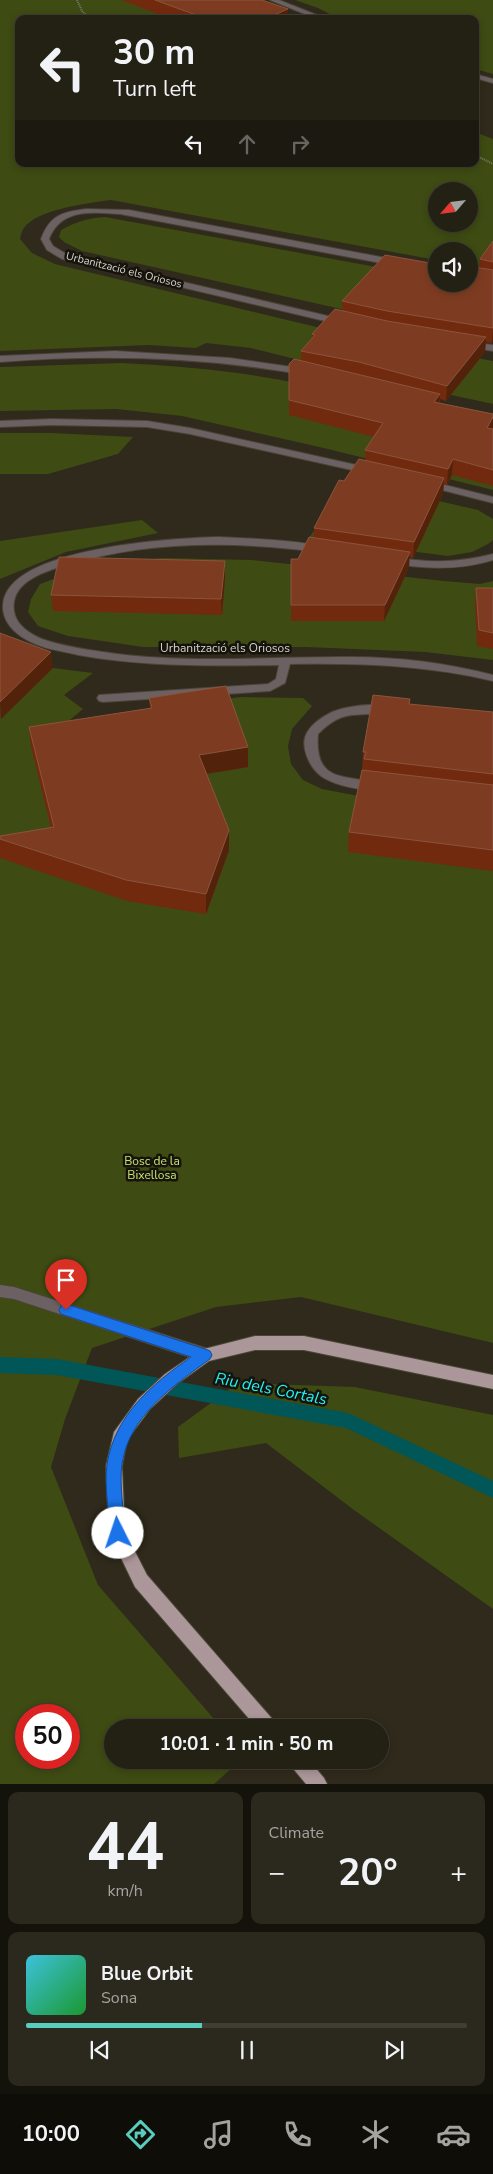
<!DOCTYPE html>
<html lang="en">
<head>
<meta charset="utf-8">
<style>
	:root { --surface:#232014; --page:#2b281d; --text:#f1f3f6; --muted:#a3a3a0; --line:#403e34; --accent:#59cebf }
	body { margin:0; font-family:"Nunito Sans",sans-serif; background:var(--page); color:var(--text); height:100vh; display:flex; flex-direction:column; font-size:19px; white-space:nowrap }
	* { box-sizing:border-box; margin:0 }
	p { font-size:16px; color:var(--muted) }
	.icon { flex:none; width:28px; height:28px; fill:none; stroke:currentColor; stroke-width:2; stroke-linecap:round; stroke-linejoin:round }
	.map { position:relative; height:1784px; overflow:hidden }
	.drawer { display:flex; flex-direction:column; gap:8px; padding:8px; background:#13120b; flex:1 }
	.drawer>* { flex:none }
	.banner { position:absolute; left:15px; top:15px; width:464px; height:152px; border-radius:10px; box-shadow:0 2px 8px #0003,0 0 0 1px var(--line); background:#232014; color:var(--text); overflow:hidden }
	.needle { width:32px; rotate:242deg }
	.tools { position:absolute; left:428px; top:182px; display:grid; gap:10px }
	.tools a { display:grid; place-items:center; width:50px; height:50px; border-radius:50%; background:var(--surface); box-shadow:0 2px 8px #0003,0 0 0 1px var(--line); font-size:25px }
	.speed { position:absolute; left:15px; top:1704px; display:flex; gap:10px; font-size:25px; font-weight:700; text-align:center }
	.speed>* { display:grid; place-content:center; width:65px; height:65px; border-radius:50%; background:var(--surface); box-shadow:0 2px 8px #0003,0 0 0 1px var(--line); line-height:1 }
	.speed .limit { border:8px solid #d22; background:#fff; color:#111 }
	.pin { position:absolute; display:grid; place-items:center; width:42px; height:42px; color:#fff; margin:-51px -21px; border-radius:50% 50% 50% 0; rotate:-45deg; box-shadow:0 0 5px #0007 }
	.pin .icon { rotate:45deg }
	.me { position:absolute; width:55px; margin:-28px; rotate:356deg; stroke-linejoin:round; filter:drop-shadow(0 0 4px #0008) }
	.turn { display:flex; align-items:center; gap:18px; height:105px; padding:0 15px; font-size:22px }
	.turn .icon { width:65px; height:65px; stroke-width:2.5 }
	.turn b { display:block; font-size:35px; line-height:42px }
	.lanes { display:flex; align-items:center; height:48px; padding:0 15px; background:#0003; justify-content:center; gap:25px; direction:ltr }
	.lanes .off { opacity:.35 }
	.big { font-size:38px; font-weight:700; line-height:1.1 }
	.drawer .widget { flex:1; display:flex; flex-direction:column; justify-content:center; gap:8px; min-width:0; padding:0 18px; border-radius:10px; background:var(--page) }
	.drawer .dial { align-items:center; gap:0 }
	.dial b { font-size:65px; line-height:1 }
	.song { display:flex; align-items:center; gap:15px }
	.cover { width:60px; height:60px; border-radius:8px; background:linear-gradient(135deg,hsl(190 70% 55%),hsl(130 70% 35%)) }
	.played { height:5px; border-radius:2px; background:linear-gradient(90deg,var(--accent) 40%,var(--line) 40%) }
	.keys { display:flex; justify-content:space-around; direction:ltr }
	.heat { display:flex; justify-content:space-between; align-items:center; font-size:28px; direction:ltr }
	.drawer .tiles { flex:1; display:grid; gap:8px; grid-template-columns:1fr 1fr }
	.widget:last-child { grid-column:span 2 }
	.trip { position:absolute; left:104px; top:1719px; width:285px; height:50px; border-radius:25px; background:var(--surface); box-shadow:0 2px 8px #0003,0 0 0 1px var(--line); font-weight:700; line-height:50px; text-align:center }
	.dock { display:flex; height:80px; justify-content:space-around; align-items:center; background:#0e0d08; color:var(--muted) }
	.dock .icon { width:35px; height:35px }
	.dock .selected { color:var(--accent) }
	.dock b { font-size:22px; color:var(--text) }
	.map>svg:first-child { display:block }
</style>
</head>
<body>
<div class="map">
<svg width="493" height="1784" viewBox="0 0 493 1784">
	<rect width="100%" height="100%" fill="#2f2a1b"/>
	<!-- green -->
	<g fill="#3e4b13" fill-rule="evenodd">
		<path d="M0 0H240L299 19H19V164H475V132L493 139V271L469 266V251H436V260L111 200C90 203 37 209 24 228 22 230 21 235 20 239L32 253 55 264 329 330 493 361V404L363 376 251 348 206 343 196 348 149 345 0 351ZM436 191H469V224H436Z"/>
		<path d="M295 0H493V74L475 69V19H339L318 8Z"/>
		<path d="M105 217 436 278V284L350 311 82 251 64 242 59 237 61 230C75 222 88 218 105 217Z"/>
		<path d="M122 363C201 367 275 375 352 396 400 408 446 428 493 445V490L328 449 182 416 116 409 0 411V367Z"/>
		<path d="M0 433H52L133 437 118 454 48 474H0Z"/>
		<path d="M348 480 478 510 493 519V540L488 544 472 552 448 556 309 538Z"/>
		<path d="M142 520 158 533 66 552 0 579V541Z"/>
		<path d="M162 558 252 560 444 581 480 584 493 581V660L425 652 306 647H143L68 636 38 626 28 612 31 599 40 584 70 573 107 565Z"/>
		<path d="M0 649 53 668 93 673 64 695 83 709 40 745 163 707 241 697 303 698 312 706 292 729 288 746 291 764 303 780 322 789 359 796 493 813V1343L301 1297 216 1307 92 1348 65 1419 51 1467 98 1585 221 1727 112 1728V1760H241L214 1784H0ZM26 1715H69V1758H26Z"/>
		<path d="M238 1383 355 1387 493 1415V1609L354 1510 266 1443 179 1458 178 1427Z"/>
	</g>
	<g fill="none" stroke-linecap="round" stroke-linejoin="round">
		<!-- stream -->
		<path fill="#015757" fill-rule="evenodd" d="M0 1357 57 1359 348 1413 493 1481V1498L346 1428 57 1375 0 1373Z"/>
		<!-- minor casing -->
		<g stroke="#4a4537" stroke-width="2">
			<g id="minor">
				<path d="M270 0H279L327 19H317Z"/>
				<path d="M475 74 493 79V83L475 78Z"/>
				<path d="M86 209 129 210 397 260 401 263 397 266 120 214C92 212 61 208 49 239L53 246 68 255 345 320V324L342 325 62 259 47 250 41 239C50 215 62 212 86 209Z"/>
				<path d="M470 342 493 345V351L467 347 466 345Z"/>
				<path d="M115 351 230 358 306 369 311 372 306 375C204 357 103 354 0 362V356Z"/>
				<path d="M52 419 147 421 190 428 370 468 375 471 370 474 190 434 147 427 52 425 0 427V421Z"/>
				<path d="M429 481 493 497V503L426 486 424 484Z"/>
				<path d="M219 537C237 538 315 540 325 549L320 552C232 541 146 540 60 567 40 573 10 584 14 611 16 625 30 634 42 639 62 646 83 649 103 652 182 664 261 657 340 657 392 656 443 662 493 675V681C426 665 359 663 290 664L285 683 270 691 103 702 99 701 97 698 99 695 268 684 276 679 279 665C212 666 145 667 78 655 62 651 42 649 27 640 14 633 2 621 3 605 6 547 176 538 219 537Z"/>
				<path d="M493 554V560C465 569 438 569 410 566 402 565 392 565 387 560L392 557C429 563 456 563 493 554Z"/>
				<path d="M386 704 392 708 390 711C358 719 346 706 318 734 314 784 345 774 380 784L382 787 380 790 376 791C359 789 339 787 324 778 310 770 298 745 308 731 313 723 324 716 332 712 349 705 368 705 386 704Z"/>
				<path d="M0 1285 14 1287 205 1348 210 1350 213 1355 210 1360 205 1362 14 1299 0 1297Z"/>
			</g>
		</g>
		<!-- major casing -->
		<g stroke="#4a4537" stroke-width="2">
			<g id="major">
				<path d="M255 1336H304L493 1375V1389L304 1350H255L209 1361 177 1384 150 1409 127 1440 122 1466 125 1532 147 1575 275 1722 278 1728H257L135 1587 109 1533 106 1466 114 1432 138 1399 165 1374 200 1350Z"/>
				<path d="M288 1760H309L324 1778 327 1784H306L291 1766Z"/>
			</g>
		</g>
		<!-- path -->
		<g stroke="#7e7a6d" stroke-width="2" stroke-dasharray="1 1" stroke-linecap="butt">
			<path d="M77 0 82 11 90 19"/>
			<path d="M475 155 493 164"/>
		</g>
		<!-- minor -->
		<use href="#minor" fill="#6b6163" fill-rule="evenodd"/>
		<!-- major -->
		<use href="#major" fill="#ab979a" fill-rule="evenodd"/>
	</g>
	<!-- wall -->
	<g fill="#722a0e">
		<path d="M121 0H262L288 19H171Z"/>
		<path d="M493 241V341L492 343 486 342 485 352 446 401 440 399V403L493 414V486L452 475 447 485 444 484 443 494 413 558 409 557V568L384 621H291V559H298L314 537V528L344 481 365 460V450L374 437 289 415V364L301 360V351L312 338V334L342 311V301L479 268 480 259Z"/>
		<path d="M225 577 222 615 53 611 51 595Z"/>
		<path d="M476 588H493V649L477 646 475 604Z"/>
		<path d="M149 698 248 767 206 774 229 830V850L206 914 127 901 0 858V836L51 828 31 747 29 727 150 708Z"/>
		<path d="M410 699 409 704 493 712V871L348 852 349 832 362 770 363 752Z"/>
	</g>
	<!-- shaded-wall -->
	<g fill="#53220b">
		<path d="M288 9V19H265Z"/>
		<path d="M493 329V341L492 343Z"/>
		<path d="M486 337 485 352 446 401 447 386Z"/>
		<path d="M440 394 439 410 434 402Z"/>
		<path d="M493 417V430L487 428Z"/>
		<path d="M453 459 452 475 447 485 448 469Z"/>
		<path d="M444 478 443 494 413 558 414 542Z"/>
		<path d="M410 552 409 568 384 621 385 605Z"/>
		<path d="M225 561V577L222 615 221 599Z"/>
		<path d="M51 652 53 668 1 719 0 702Z"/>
		<path d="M248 747V767L199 775V755Z"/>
		<path d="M229 830V850L206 914V894Z"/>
	</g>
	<!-- building -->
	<g fill="#7d3c22" stroke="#8b543c">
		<path d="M155 0H262L288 9 265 19H207Z"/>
		<path d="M493 241V262L480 259Z"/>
		<path d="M385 255 436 264V284H469V269L472 270 474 267 493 270V328L387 311 342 301Z"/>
		<path d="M335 309 387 321 486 337 447 386 359 362 301 351 315 335 312 334Z"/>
		<path d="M294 359 440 394 434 402 493 414V417L487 428 493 429V470L453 459 448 469 365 450 383 423 289 400V364Z"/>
		<path d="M359 459 444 478 414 542 314 528 339 480 344 481Z"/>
		<path d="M309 537 410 552 385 605H291V559H298Z"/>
		<path d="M59 557 225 561 221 599 51 595Z"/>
		<path d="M476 588H493V633L479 630Z"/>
		<path d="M0 633 51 652 0 702Z"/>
		<path d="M226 686 248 747 199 755 229 830 206 894 126 880 0 839V836L54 827 29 727 152 708 149 698Z"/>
		<path d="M373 695 410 699 409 704 493 712V774L364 759 366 752H363Z"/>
		<path d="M362 770 493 785V850L349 832Z"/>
	</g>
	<!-- route -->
	<path fill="#1a73e8" stroke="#114b97" d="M66 1304 205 1349 210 1351 212 1355 210 1359C173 1386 129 1416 122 1464 119 1484 124 1512 125 1533L123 1538 118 1540 112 1538 110 1533C109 1512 104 1484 107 1464 115 1415 152 1384 191 1357L61 1314 59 1310 61 1306Z"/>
	<g text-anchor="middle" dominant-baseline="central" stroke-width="5" stroke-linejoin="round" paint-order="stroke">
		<!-- far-street labels -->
		<g font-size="11" fill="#d6d3c9" stroke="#15130c">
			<text transform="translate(124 270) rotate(14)">Urbanització els Oriosos</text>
		</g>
		<!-- street labels -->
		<g font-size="12" fill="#d6d3c9" stroke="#15130c">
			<text x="225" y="648">Urbanització els Oriosos</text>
		</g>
		<!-- park labels -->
		<g font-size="12" fill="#c7e470" stroke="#15130c">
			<text x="152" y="1161">Bosc de la<tspan x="152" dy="14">Bixellosa</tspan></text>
		</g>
		<!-- near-water labels -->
		<g font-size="16" font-style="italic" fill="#1ff4f6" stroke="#15130c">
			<text transform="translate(271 1389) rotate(11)">Riu dels Cortals</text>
		</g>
	</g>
</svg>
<div class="tools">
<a><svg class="needle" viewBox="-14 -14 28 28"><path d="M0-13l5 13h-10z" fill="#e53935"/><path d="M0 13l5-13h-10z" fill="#a3a3a0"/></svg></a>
<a><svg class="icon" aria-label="sound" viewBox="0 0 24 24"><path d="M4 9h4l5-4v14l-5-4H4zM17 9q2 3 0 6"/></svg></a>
</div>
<div class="speed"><div class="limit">50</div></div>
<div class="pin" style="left:66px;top:1310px;background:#d93025"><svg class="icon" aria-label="arrive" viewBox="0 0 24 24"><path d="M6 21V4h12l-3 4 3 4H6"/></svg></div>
<svg class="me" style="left:118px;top:1533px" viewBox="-20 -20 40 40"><circle r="19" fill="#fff"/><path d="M0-13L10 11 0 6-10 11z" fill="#1a73e8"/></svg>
<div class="trip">10:01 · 1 min · 50 m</div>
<div class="banner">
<div class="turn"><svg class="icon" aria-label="left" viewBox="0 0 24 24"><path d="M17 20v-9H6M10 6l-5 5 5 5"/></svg><div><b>30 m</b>Turn left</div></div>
<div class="lanes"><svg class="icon" aria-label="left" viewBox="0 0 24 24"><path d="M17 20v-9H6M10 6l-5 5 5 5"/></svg><svg class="icon off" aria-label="ahead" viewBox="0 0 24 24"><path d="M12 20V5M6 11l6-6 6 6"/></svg><svg class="icon off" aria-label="right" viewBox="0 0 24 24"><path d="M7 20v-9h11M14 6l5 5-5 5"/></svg></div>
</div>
</div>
<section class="drawer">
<div class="tiles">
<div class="widget dial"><b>44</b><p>km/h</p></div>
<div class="widget"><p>Climate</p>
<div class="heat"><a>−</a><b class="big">20°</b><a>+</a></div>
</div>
<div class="widget">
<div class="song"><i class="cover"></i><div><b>Blue Orbit</b><p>Sona</p></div></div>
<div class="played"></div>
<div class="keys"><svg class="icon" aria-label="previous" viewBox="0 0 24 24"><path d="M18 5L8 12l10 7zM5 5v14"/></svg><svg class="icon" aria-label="pause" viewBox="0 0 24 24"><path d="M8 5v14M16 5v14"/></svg><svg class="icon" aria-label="next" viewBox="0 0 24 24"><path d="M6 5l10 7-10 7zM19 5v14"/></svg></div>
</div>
</div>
</section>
<nav class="dock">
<b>10:00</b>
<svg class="icon selected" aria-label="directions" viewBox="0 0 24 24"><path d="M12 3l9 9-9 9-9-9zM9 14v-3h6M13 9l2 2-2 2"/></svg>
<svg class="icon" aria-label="music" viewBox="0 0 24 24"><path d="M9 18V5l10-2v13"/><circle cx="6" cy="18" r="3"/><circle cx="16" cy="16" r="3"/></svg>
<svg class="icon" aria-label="phone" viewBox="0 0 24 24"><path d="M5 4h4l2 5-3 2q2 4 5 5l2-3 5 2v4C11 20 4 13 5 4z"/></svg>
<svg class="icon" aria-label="climate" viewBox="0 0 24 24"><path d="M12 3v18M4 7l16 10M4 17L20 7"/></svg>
<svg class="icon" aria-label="car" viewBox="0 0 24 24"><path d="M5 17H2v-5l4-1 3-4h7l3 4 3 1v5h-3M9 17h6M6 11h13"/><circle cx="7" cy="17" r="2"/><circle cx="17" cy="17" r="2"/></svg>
</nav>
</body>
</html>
